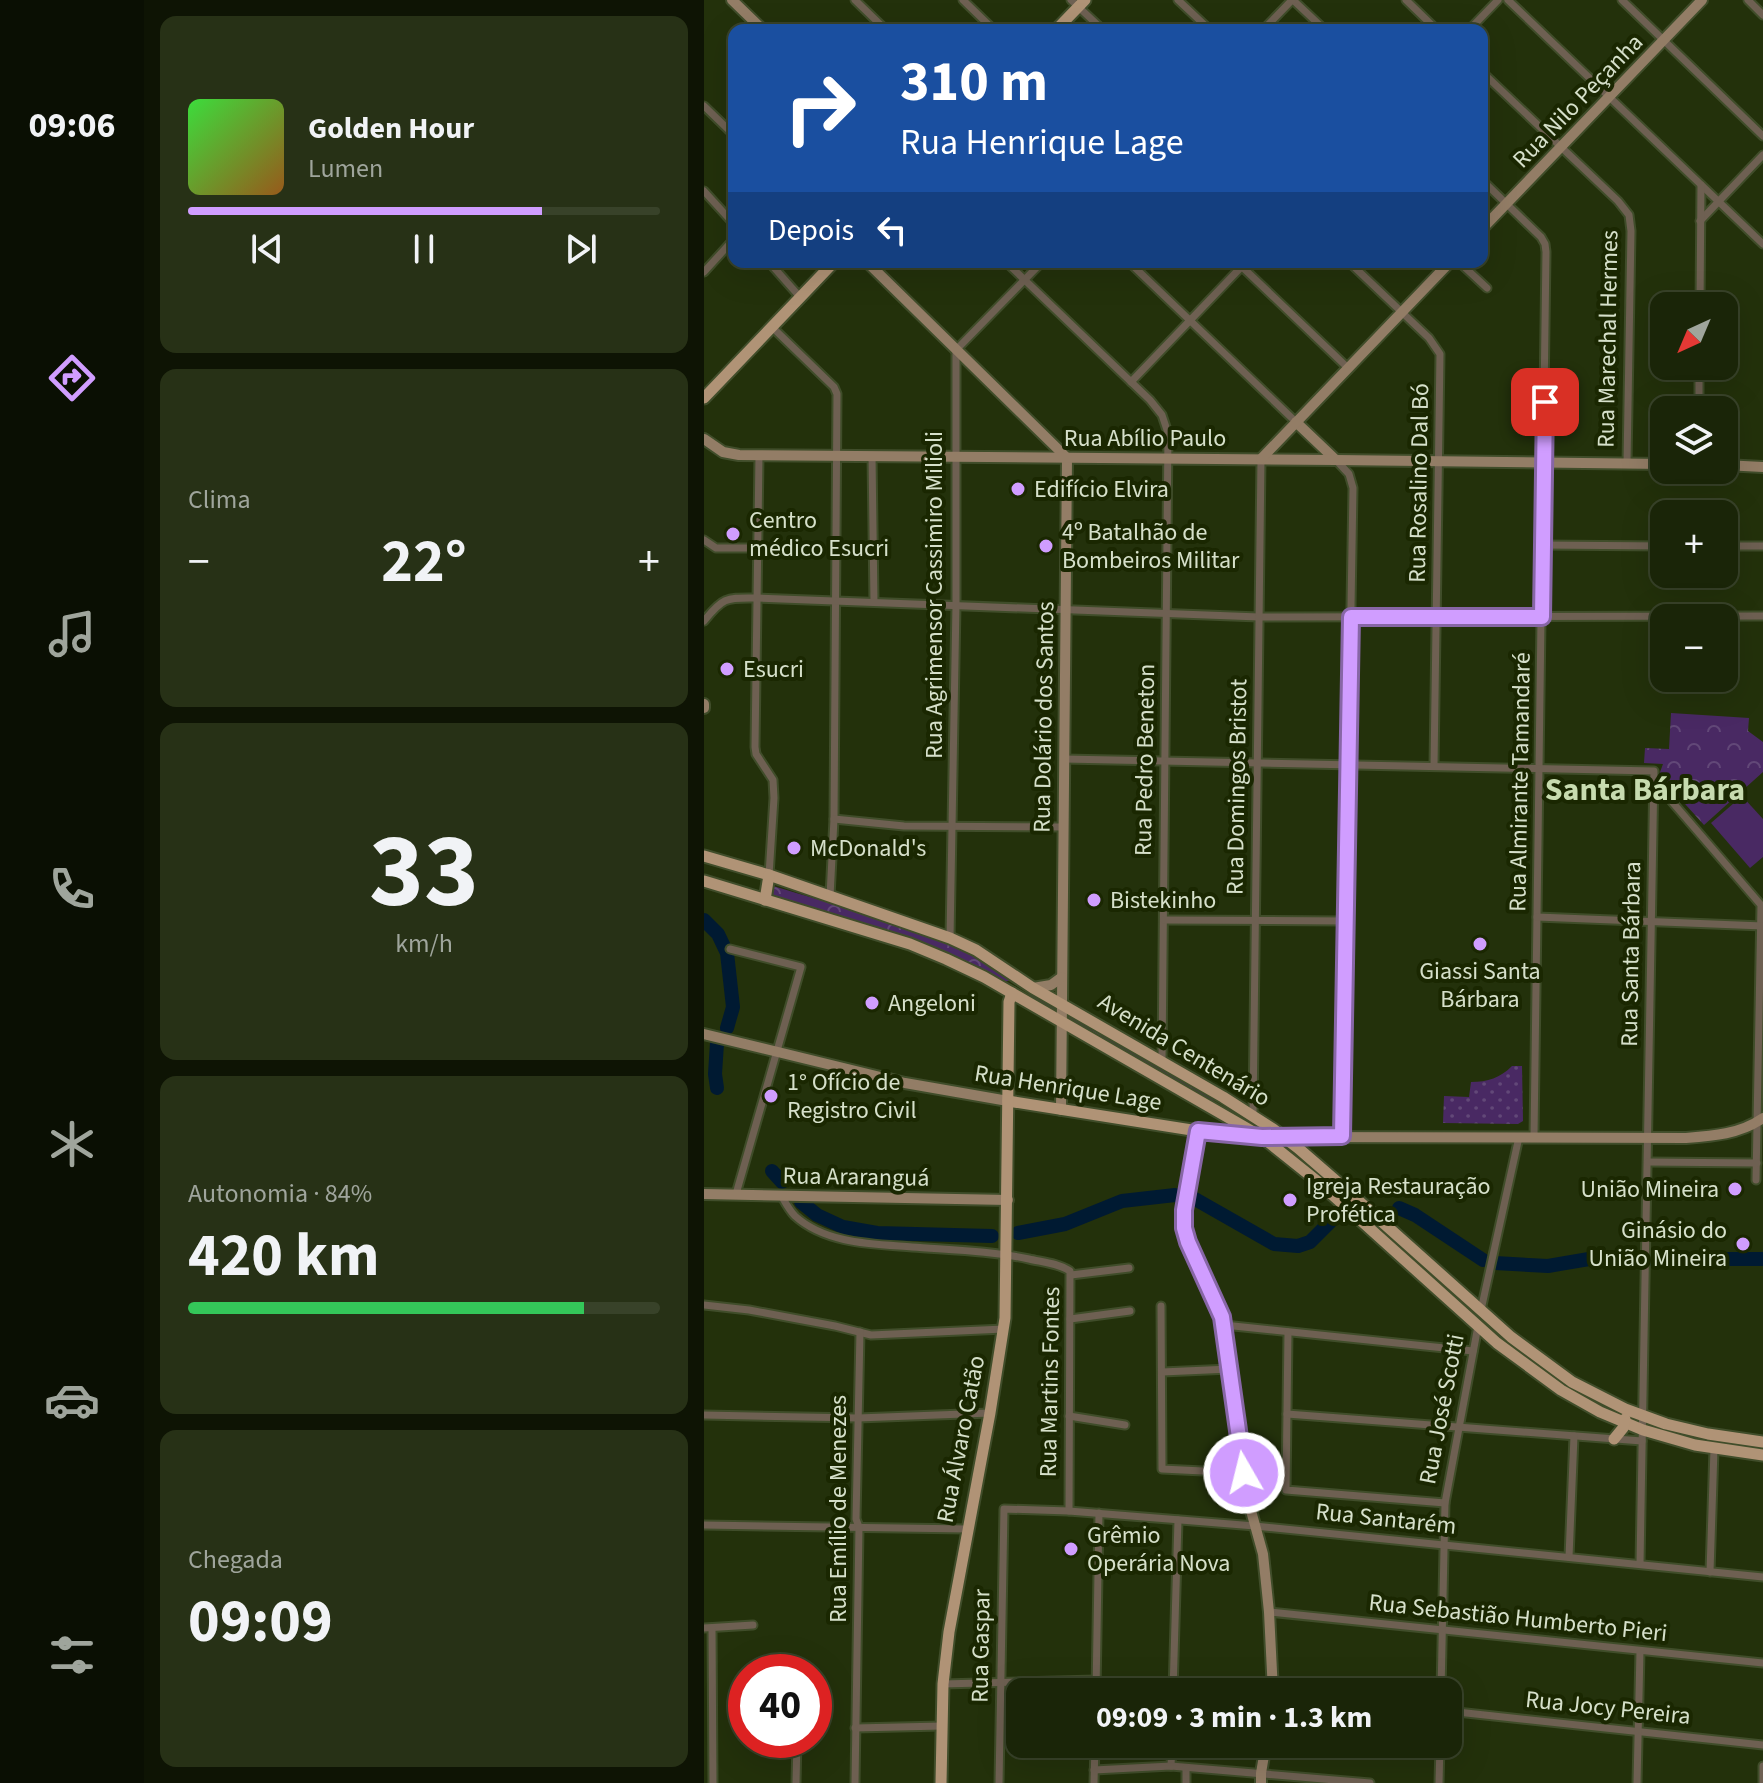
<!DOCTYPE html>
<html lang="pt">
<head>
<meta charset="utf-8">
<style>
	:root { --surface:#1a2508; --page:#273116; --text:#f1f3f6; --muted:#9fa59c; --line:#384229; --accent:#d09dff }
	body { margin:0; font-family:"Source Sans 3",sans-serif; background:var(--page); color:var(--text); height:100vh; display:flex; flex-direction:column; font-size:30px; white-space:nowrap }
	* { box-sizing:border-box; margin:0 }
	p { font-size:26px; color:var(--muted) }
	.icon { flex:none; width:44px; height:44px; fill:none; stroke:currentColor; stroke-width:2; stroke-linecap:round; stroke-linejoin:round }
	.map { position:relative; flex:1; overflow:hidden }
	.details { display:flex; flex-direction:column; gap:16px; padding:16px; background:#0e1404; width:560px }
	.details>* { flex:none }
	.top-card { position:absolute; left:24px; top:24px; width:760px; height:244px; border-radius:16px; box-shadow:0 8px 32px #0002,0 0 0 2px var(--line); background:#1a4fa0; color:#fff; overflow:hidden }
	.needle { width:52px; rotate:224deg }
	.buttons { position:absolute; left:946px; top:292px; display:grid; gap:16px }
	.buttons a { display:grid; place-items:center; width:88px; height:88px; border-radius:16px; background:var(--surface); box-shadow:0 8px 32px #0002,0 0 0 2px var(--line); font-size:40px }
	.speed { position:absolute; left:24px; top:1654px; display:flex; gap:16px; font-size:40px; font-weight:700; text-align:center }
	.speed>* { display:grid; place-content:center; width:104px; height:104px; border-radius:50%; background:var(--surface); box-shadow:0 8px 32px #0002,0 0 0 2px var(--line); line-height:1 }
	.speed .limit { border:12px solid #d22; background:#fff; color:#111 }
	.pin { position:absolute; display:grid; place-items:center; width:68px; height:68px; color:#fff; margin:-34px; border-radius:16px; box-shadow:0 4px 12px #0006 }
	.me { position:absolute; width:88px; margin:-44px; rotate:352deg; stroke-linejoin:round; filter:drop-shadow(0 0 6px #0008) }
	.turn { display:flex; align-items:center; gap:28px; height:168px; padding:0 40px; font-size:36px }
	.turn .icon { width:104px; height:104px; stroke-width:2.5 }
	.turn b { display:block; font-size:56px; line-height:68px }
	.then { display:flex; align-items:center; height:76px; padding:0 40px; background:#0003; gap:16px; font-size:30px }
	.big { font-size:60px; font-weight:700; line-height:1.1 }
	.details .tile { flex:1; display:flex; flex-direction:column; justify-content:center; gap:12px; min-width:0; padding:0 28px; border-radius:16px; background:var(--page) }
	.details .dial { align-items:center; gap:0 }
	.dial b { font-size:104px; line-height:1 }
	.song { display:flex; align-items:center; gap:24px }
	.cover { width:96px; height:96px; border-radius:12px; background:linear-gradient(135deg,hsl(120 70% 55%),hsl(30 70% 35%)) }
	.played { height:8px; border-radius:4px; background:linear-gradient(90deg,var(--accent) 75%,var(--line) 75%) }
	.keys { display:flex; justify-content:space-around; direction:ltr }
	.heat { display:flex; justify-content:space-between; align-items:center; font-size:44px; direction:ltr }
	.charge { height:12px; border-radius:6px; background:linear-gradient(90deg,#34c759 84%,var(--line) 0) }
	.trip { position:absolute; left:302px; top:1678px; width:456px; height:80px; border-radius:16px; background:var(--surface); box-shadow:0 8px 32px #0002,0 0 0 2px var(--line); font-weight:700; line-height:80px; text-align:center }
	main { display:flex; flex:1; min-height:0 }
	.menu { display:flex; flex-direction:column; width:144px; justify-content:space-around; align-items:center; background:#0a0f03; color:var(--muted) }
	.menu .icon { width:56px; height:56px }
	.menu .active { color:var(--accent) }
	.menu b { font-size:36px; color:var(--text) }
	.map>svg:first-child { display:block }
</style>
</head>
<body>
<main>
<nav class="menu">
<b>09:06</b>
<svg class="icon active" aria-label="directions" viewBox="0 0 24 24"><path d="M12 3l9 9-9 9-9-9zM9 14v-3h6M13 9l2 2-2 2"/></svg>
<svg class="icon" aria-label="music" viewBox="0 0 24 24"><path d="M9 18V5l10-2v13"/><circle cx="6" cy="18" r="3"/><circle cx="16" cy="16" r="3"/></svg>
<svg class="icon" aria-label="phone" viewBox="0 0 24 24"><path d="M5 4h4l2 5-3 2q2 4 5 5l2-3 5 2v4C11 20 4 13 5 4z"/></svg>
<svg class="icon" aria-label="climate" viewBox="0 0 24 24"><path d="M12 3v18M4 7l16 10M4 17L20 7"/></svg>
<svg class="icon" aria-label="car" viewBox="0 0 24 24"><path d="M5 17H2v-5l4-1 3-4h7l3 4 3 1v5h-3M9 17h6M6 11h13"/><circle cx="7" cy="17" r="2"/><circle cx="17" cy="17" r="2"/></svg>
<svg class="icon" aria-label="filters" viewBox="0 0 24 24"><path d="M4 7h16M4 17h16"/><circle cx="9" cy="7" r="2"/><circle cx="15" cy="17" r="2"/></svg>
</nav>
<section class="details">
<div class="tile">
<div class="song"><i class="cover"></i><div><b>Golden Hour</b><p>Lumen</p></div></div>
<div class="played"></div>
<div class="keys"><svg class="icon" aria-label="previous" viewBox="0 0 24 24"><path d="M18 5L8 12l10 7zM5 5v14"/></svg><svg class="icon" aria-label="pause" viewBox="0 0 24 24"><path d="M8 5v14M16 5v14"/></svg><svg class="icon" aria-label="next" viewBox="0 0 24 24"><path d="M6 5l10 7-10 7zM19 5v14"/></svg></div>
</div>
<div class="tile"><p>Clima</p>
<div class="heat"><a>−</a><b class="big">22°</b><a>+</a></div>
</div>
<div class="tile dial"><b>33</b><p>km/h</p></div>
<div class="tile"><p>Autonomia · 84%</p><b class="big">420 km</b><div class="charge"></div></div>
<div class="tile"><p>Chegada</p><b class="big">09:09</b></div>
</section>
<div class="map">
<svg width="1059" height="1783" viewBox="0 0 1059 1783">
	<defs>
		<pattern id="grass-dots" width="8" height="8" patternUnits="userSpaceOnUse" patternTransform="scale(2)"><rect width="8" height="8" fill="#492963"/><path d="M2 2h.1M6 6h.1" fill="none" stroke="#624878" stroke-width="1.8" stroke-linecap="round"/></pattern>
		<pattern id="park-crowns" width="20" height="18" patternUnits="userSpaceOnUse" patternTransform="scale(2)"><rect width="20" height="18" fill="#492963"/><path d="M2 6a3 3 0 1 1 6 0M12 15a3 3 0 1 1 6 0" fill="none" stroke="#624878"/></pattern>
	</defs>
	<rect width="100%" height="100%" fill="#23310b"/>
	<!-- grass -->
	<path fill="url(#grass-dots)" d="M808 1066H818L819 1121 814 1124 739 1123 740 1096 765 1097 767 1082C784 1082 796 1078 808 1066Z"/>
	<!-- park -->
	<g fill="url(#park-crowns)">
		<path d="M967 713 1045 718 1044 731 1059 742V772L1000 825 955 775 959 764 940 763 941 748 965 749Z"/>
		<path d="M69 886C132 905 204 924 263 952 280 960 295 971 311 980L298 982 195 935 68 895Z"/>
		<path d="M331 991 509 1095 510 1106 322 996Z"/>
		<path d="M524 1104 568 1132 817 1349 911 1408 910 1415 825 1365 646 1208 523 1113Z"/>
	</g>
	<!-- pitch -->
	<path fill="#492963" d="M1038 796 1059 819V857L1046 868 1007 823Z"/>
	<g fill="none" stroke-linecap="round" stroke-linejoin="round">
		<!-- river -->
		<g stroke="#001a32" stroke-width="14">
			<path d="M0 920 14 934 23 953 29 1007 23 1028"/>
			<path d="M13 1088 11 1074 13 1043"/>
			<path d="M68 1171 78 1182"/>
			<path d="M97 1202 113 1215 139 1227 173 1233 288 1236"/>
			<path d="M695 1208 711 1215 779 1260"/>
			<path d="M314 1233 361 1224 418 1201 471 1195 491 1199 570 1244 594 1246 606 1242 628 1220"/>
			<path d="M791 1263 844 1266 885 1259H1059"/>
		</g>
		<!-- street casing -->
		<g stroke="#404d2a" stroke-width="11">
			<g id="street">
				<path d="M151 0 182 30"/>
				<path d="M259 0 290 30"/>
				<path d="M367 0 399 30"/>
				<path d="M474 0 506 30"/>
				<path d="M589 0 621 30"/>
				<path d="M702 0 733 30"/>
				<path d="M804 0 1059 244"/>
				<path d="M918 0 1059 136"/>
				<path d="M1044 0 1059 15"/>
				<path d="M559 30 588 0"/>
				<path d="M765 30 794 0"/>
				<path d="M778 72 914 201 925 215 927 231 923 463"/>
				<path d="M0 106 30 135"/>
				<path d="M778 180 837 237 841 244 842 252 830 1136"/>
				<path d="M0 191 30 224"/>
				<path d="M996 221 1059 155"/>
				<path d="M65 262 96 297"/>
				<path d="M302 262 446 400 458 415 464 433 458 1062"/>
				<path d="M425 262 592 422"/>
				<path d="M533 262 644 368"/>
				<path d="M645 262 725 338 736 354 730 766"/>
				<path d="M755 262 783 288"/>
				<path d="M0 272 30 239"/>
				<path d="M996 306 997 185"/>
				<path d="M68 327 130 387 133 394 130 819 126 896"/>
				<path d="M427 382 542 262"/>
				<path d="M995 410V366"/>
				<path d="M55 456 51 747 52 754 69 780 70 798 65 875"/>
				<path d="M168 456 170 602"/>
				<path d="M632 460 645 474 649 488 638 1136"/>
				<path d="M0 540 12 548H54"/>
				<path d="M839 545 960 546"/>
				<path d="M1020 546H1059"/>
				<path d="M0 621C20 596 23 598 53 598L555 617 1059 616"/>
				<path d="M360 759 950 771 936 1564"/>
				<path d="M951 782 1057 905 1052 1180"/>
				<path d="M130 819 200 826 359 827"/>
				<path d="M833 917 1059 926"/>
				<path d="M460 920 642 921"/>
				<path d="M246 938 252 605V350L338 262"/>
				<path d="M26 949 97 967 32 1194"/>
				<path d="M549 1115 557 459"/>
				<path d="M944 1162 1053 1163"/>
				<path d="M77 1195C81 1202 85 1210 91 1216 122 1244 169 1244 208 1247 247 1250 287 1251 325 1259 338 1262 354 1263 366 1271L365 1511"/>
				<path d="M367 1275 425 1268"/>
				<path d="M0 1305 45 1310 131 1326 167 1335 300 1329"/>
				<path d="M457 1306 458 1469 540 1473"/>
				<path d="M777 1310 815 1137"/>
				<path d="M366 1319 426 1311"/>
				<path d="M520 1325 769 1351"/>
				<path d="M584 1332 582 1490 741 1503"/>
				<path d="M458 1372 526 1369"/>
				<path d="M583 1414 938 1441"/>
				<path d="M0 1415 154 1418 286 1413"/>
				<path d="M365 1416 421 1425"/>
				<path d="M0 1525 263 1529"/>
				<path d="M865 1557 870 1436"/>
				<path d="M1006 1572 1010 1449"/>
				<path d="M565 1612 1059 1663"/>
				<path d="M0 1628 49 1625"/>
				<path d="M8 1628 9 1783"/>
				<path d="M95 1672V1669"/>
				<path d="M239 1684 392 1680"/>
				<path d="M392 1692 395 1513"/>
				<path d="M469 1692 474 1520"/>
				<path d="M737 1692 741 1503 774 1326"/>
				<path d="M744 1711 1059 1745"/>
				<path d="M151 1728 238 1726"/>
				<path d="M467 1766 468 1744"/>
				<path d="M390 1770 467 1766 666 1783"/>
				<path d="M92 1783 93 1740"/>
				<path d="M151 1783 155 1527 152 1519 156 1332"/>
				<path d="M295 1783 300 1509 365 1511 551 1526 1059 1577"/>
				<path d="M390 1783 391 1744"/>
				<path d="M482 1783V1768"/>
				<path d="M735 1783 736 1744"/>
				<path d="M933 1783 936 1651"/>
				<path d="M1059 1783V1766"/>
			</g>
		</g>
		<!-- secondary casing -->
		<g stroke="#404d2a" stroke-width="14">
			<g id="secondary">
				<path d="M28 0 59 30"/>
				<path d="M778 229 998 0"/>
				<path d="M163 262 363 458 357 1110"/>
				<path d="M592 422 632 460"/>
				<path d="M0 439 19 452 35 455 632 460 960 464"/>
				<path d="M557 459 746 262"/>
				<path d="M1020 465 1059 467"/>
				<path d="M0 704V708"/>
				<path d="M329 988 347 985 358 977"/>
				<path d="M0 1034 201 1083 304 1101"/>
				<path d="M494 1131C489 1159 475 1206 481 1232 488 1265 512 1292 520 1325L544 1500 559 1554 565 1612 569 1692"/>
				<path d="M579 1137 982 1138C1009 1136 1036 1134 1059 1118"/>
				<path d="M0 1194 304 1200"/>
				<path d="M557 1783V1773L562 1744"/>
			</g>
		</g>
		<!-- primary casing -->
		<g stroke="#404d2a" stroke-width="15">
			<g id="primary">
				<path d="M352 30 381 0"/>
				<path d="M0 398 130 262"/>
				<path d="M0 856 65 875 246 938 272 950 329 988 519 1097 569 1129 594 1148 639 1187 807 1337 868 1382 921 1409 962 1424 1004 1434 1059 1442"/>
				<path d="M0 881 206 944 242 959 280 977 558 1137 613 1181 793 1343 857 1390 896 1412 939 1430 991 1445 1059 1455"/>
				<path d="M61 900 65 875"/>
				<path d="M304 1101 494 1131 555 1137"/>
				<path d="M910 1439 919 1428 921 1419"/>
				<path d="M237 1783 239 1684 245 1632 286 1413 301 1318 305 1002 308 993"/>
			</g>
		</g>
		<!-- street -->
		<use href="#street" stroke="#6e6052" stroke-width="7"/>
		<!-- secondary -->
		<use href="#secondary" stroke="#937d66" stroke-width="10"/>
		<!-- primary -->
		<use href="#primary" stroke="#b09376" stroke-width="11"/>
	</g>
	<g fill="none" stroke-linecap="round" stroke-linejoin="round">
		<!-- route casing -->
		<g stroke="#8766a6" stroke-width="20">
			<path id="route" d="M540 1473 518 1317 484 1242 480 1228V1210L494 1131 558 1137 638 1136 647 617H838L841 402"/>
		</g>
		<!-- route -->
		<use href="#route" stroke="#d09dff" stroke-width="14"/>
	</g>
	<!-- markers -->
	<g fill="#d09dff" stroke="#1a2701" stroke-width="3">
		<circle cx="314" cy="489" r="8"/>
		<circle cx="29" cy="534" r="8"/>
		<circle cx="342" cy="546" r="8"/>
		<circle cx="23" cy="669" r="8"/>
		<circle cx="90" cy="848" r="8"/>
		<circle cx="390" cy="900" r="8"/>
		<circle cx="776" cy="944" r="8"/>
		<circle cx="168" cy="1003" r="8"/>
		<circle cx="67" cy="1096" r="8"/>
		<circle cx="1031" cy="1189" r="8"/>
		<circle cx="586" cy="1200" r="8"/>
		<circle cx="1039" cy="1244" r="8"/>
		<circle cx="367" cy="1549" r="8"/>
	</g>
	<g text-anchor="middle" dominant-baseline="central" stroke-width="8" stroke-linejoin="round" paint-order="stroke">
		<!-- street labels -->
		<g font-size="24" fill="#d6e0ca" stroke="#1a2701">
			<text transform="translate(874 101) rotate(-46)">Rua Nilo Peçanha</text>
			<text transform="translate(904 339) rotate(-89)">Rua Marechal Hermes</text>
			<text x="441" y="438">Rua Abílio Paulo</text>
			<text transform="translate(715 483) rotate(-89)">Rua Rosalino Dal Bó</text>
			<text transform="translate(230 595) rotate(-90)">Rua Agrimensor Cassimiro Milioli</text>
			<text transform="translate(340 717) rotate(-89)">Rua Dolário dos Santos</text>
			<text transform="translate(441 760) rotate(-89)">Rua Pedro Beneton</text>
			<text transform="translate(816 782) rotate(-89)">Rua Almirante Tamandaré</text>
			<text transform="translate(533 787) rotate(-89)">Rua Domingos Bristot</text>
			<text transform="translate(927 954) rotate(-89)">Rua Santa Bárbara</text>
			<text transform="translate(480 1050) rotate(31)">Avenida Centenário</text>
			<text transform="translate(364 1088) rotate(9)">Rua Henrique Lage</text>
			<text transform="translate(152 1177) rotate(1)">Rua Araranguá</text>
			<text transform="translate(346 1382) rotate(-89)">Rua Martins Fontes</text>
			<text transform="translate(738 1409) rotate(-79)">Rua José Scotti</text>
			<text transform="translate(257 1439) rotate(-79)">Rua Álvaro Catão</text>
			<text transform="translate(134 1509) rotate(-90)">Rua Emílio de Menezes</text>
			<text transform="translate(682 1519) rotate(6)">Rua Santarém</text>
			<text transform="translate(814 1618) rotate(6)">Rua Sebastião Humberto Pieri</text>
			<text transform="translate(277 1646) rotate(-89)">Rua Gaspar</text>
			<text transform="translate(904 1708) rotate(6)">Rua Jocy Pereira</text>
		</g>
		<!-- poi labels -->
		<g font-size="24" fill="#d6e0ca" stroke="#1a2701" text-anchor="start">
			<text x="330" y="489">Edifício Elvira</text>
			<text x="45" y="520">Centro<tspan x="45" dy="28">médico Esucri</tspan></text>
			<text x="358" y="532">4º Batalhão de<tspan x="358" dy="28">Bombeiros Militar</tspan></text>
			<text x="39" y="669">Esucri</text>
			<text x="106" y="848">McDonald's</text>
			<text x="406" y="900">Bistekinho</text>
			<text x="776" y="971" text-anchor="middle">Giassi Santa<tspan x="776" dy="28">Bárbara</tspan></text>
			<text x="184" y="1003">Angeloni</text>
			<text x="83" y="1082">1° Ofício de<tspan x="83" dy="28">Registro Civil</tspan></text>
			<text x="602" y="1186">Igreja Restauração<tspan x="602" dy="28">Profética</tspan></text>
			<text x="1015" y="1189" text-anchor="end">União Mineira</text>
			<text x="1023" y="1230" text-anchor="end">Ginásio do<tspan x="1023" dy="28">União Mineira</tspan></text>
			<text x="383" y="1535">Grêmio<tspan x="383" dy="28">Operária Nova</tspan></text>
		</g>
		<!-- district labels -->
		<g font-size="32" font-weight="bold" fill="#c7dbaf" stroke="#1a2701">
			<text x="941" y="790">Santa Bárbara</text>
		</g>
	</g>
</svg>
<div class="buttons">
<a><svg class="needle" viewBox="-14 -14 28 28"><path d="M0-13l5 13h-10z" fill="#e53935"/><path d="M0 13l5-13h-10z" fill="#9fa59c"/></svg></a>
<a><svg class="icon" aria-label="layers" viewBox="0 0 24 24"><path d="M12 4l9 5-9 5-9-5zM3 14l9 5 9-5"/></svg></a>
<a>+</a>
<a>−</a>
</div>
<div class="speed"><div class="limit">40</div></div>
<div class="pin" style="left:841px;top:402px;background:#d93025"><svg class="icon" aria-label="arrive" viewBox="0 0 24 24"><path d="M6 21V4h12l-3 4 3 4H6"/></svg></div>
<svg class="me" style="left:540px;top:1473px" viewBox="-20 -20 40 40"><circle r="17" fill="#d09dff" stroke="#fff" stroke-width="3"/><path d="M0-11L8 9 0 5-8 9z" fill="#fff"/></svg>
<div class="trip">09:09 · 3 min · 1.3 km</div>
<div class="top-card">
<div class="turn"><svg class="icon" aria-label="right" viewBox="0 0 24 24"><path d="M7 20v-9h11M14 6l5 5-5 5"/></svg><div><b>310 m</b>Rua Henrique Lage</div></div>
<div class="then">Depois<svg class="icon" aria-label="left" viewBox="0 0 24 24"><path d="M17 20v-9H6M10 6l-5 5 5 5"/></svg></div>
</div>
</div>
</main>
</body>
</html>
